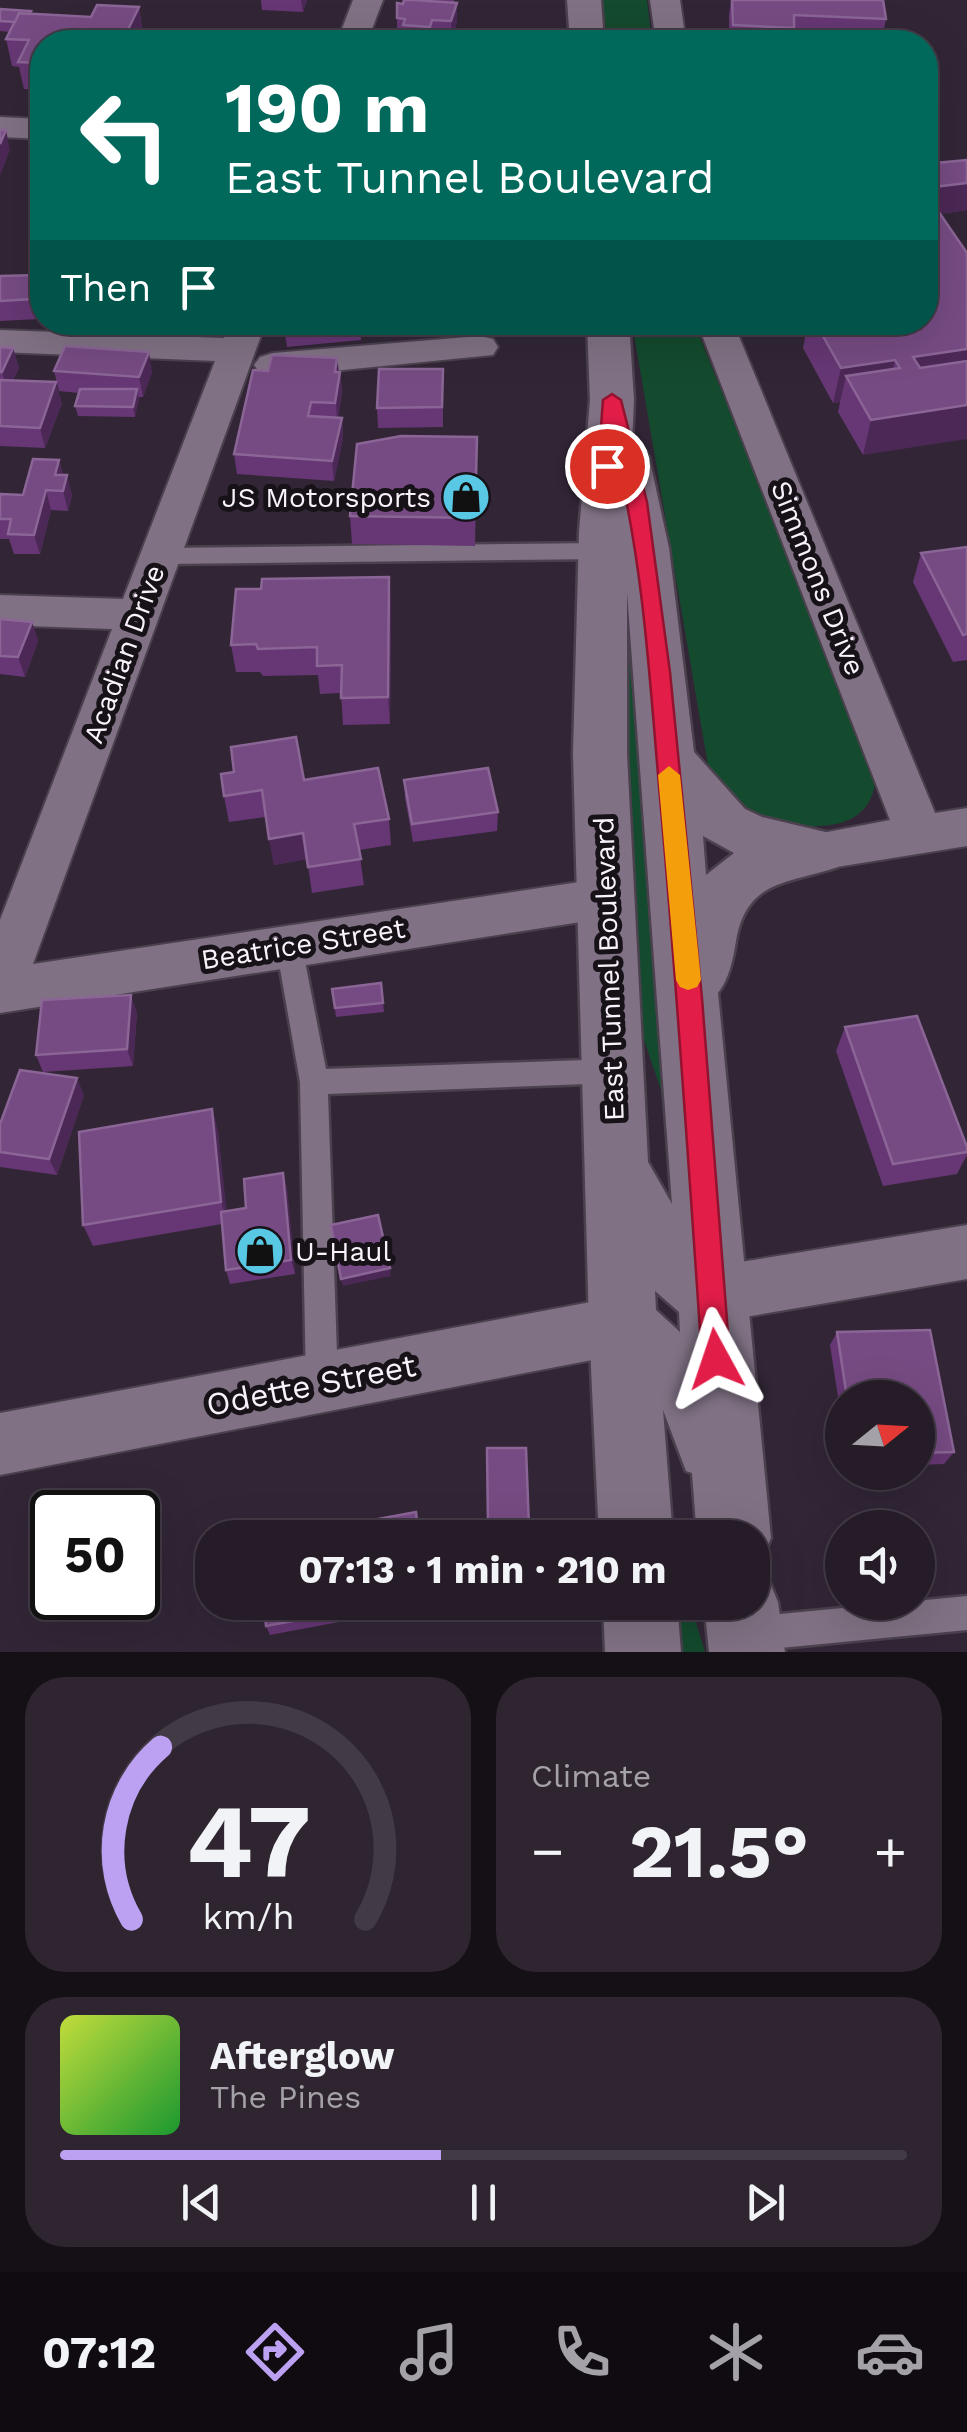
<!DOCTYPE html>
<html lang="en">
<head>
<meta charset="utf-8">
<style>
	:root { --surface:#261c28; --page:#2e2530; --text:#f1f3f6; --muted:#a4a1a8; --line:#423a45; --accent:#bca0f2 }
	body { margin:0; font-family:"Work Sans",sans-serif; background:var(--page); color:var(--text); height:100vh; display:flex; flex-direction:column; font-size:38px; white-space:nowrap }
	* { box-sizing:border-box; margin:0 }
	p { font-size:32px; color:var(--muted) }
	.icon { flex:none; width:55px; height:55px; fill:none; stroke:currentColor; stroke-width:2; stroke-linecap:round; stroke-linejoin:round }
	.map { position:relative; height:1652px; overflow:hidden }
	.side { display:flex; flex-direction:column; gap:25px; padding:25px; background:#150f16; flex:1 }
	.side>* { flex:none }
	.banner { position:absolute; left:30px; top:30px; width:908px; height:305px; border-radius:40px; box-shadow:0 10px 40px #0002,0 0 0 2px var(--line); background:#00695c; color:#fff; overflow:hidden }
	.needle { width:65px; rotate:72deg }
	.controls { position:absolute; left:825px; top:1380px; display:grid; gap:20px }
	.controls a { display:grid; place-items:center; width:110px; height:110px; border-radius:50%; background:var(--surface); box-shadow:0 10px 40px #0002,0 0 0 2px var(--line); font-size:50px }
	.speed { position:absolute; left:30px; top:1490px; display:flex; gap:20px; font-size:50px; font-weight:700; text-align:center }
	.speed>* { display:grid; place-content:center; width:130px; height:130px; border-radius:50%; background:var(--surface); box-shadow:0 10px 40px #0002,0 0 0 2px var(--line); line-height:1 }
	.speed .limit { border:5px solid #111; border-radius:15px; background:#fff; color:#111 }
	.pin { position:absolute; display:grid; place-items:center; width:85px; height:85px; color:#fff; margin:-42px; border:5px solid #fff; border-radius:50%; box-shadow:0 2px 10px #0007 }
	.me { position:absolute; width:110px; margin:-55px; rotate:355deg; stroke-linejoin:round; filter:drop-shadow(0 0 8px #0008) }
	.turn { display:flex; align-items:center; gap:35px; height:210px; padding:0 30px; font-size:45px }
	.turn .icon { width:130px; height:130px; stroke-width:2.5 }
	.turn b { display:block; font-size:70px; line-height:85px }
	.then { display:flex; align-items:center; height:95px; padding:0 30px; background:#0003; gap:20px; font-size:38px }
	.big { font-size:75px; font-weight:700; line-height:1.1 }
	.side .widget { flex:1; display:flex; flex-direction:column; justify-content:center; gap:15px; min-width:0; padding:0 35px; border-radius:40px; background:var(--page) }
	.side .dial { align-items:center; gap:0 }
	.dial svg { height:260px; overflow:visible; fill:none; stroke:var(--line); stroke-width:7; stroke-linecap:round; text-anchor:middle }
	.dial text { fill:var(--text); stroke:none }
	.song { display:flex; align-items:center; gap:30px }
	.cover { width:120px; height:120px; border-radius:15px; background:linear-gradient(135deg,hsl(70 70% 55%),hsl(130 70% 35%)) }
	.played { height:10px; border-radius:5px; background:linear-gradient(90deg,var(--accent) 45%,var(--line) 45%) }
	.keys { display:flex; justify-content:space-around; direction:ltr }
	.heat { display:flex; justify-content:space-between; align-items:center; font-size:55px; direction:ltr }
	.side .tiles { flex:1; display:grid; gap:25px; grid-template-columns:1fr 1fr }
	.widget:last-child { grid-column:span 2 }
	.trip { position:absolute; left:195px; top:1520px; width:575px; height:100px; border-radius:40px; background:var(--surface); box-shadow:0 10px 40px #0002,0 0 0 2px var(--line); font-weight:700; line-height:100px; text-align:center }
	.dock { display:flex; height:160px; justify-content:space-around; align-items:center; background:#0f0b10; color:var(--muted) }
	.dock .icon { width:70px; height:70px }
	.dock .on { color:var(--accent) }
	.dock b { font-size:45px; color:var(--text) }
	.map>svg:first-child { display:block }
</style>
</head>
<body>
<div class="map">
<svg width="967" height="1652" viewBox="0 0 967 1652">
	<rect width="100%" height="100%" fill="#322636"/>
	<!-- green -->
	<g fill="#144a2e">
		<path d="M603 0H647L652 42H607Z"/>
		<path d="M632 323H694L876 773C875 832 817 831 773 821 767 820 756 819 750 816 736 809 722 789 710 777Z"/>
		<path d="M623 496 677 1203 672 1201 670 1193 661 1090 633 1007 617 764Z"/>
		<path d="M667 1603H690L705 1652H670Z"/>
	</g>
	<g fill="none" stroke-linecap="round" stroke-linejoin="round">
		<!-- lane casing -->
		<g stroke="#4b414e" stroke-width="5">
			<g id="lane">
				<path d="M602 543 613 551 602 559 161 564 150 556 161 548Z"/>
				<path d="M289 935 298 938 302 946 326 1069 613 1059 623 1062 627 1071 623 1080 613 1083 328 1094 338 1383 333 1394 322 1399 311 1394 306 1383 300 1082 276 946 280 938Z"/>
				<path d="M967 1596V1630L750 1651 738 1646 733 1634 738 1622 750 1617Z"/>
			</g>
		</g>
		<!-- street casing -->
		<g stroke="#4b414e" stroke-width="4">
			<g id="street">
				<path d="M353 0H383L367 42H337Z"/>
				<path d="M650 0H680L686 42H656Z"/>
				<path d="M0 117 42 119V139L0 137Z"/>
				<path d="M230 322H266L33 964 606 878 623 884 631 898 623 912 606 918 0 1013V920L112 629 0 625V595L123 599 215 361 0 352V330L224 338Z"/>
				<path d="M697 322H733L935 813 967 808V846L818 870 801 865 794 851 801 837 890 820Z"/>
				<path d="M480 336 493 339 498 347 493 355 273 377 260 373 254 365 260 357 273 353Z"/>
				<path d="M967 1225V1279L710 1323 690 1315 681 1295 690 1275 710 1267Z"/>
				<path d="M623 1296 644 1305 652 1325 644 1345 623 1354 0 1475V1413Z"/>
			</g>
		</g>
		<!-- secondary casing -->
		<g stroke="#4b414e" stroke-width="5">
			<g id="secondary">
				<path d="M567 0H601L604 42H570Z"/>
				<path d="M587 322H629L634 400 632 443 642 446 649 457 669 548 694 752 745 809 762 817 838 835 846 851 838 867C788 884 747 879 736 941 733 960 729 979 718 993L771 1538 760 1564 752 1567V1538H697L692 1473 686 1471 663 1410 673 1538H599L589 1325 573 754 579 532 590 400ZM627 592 672 1204 648 1162 627 754ZM703 836 734 853 706 875ZM655 1291 679 1312 680 1332 656 1310Z"/>
				<path d="M752 1569 767 1576 778 1602 785 1652H709L704 1602H752Z"/>
				<path d="M603 1602H677L681 1652H605Z"/>
			</g>
		</g>
		<!-- lane -->
		<use href="#lane" fill="#807284" fill-rule="evenodd"/>
		<!-- street -->
		<use href="#street" fill="#807284" fill-rule="evenodd"/>
		<!-- secondary -->
		<use href="#secondary" fill="#807284" fill-rule="evenodd"/>
	</g>
	<!-- wall -->
	<g fill="#663774">
		<path d="M261 0H307L303 12 262 10Z"/>
		<path d="M403 0H454L457 22 452 40 397 30V18Z"/>
		<path d="M731 0H883L886 19 881 42H729V15Z"/>
		<path d="M139 7 143 35 140 42H42V90L24 89 19 67 12 66 6 39 10 32 0 31V9L32 14 91 17Z"/>
		<path d="M967 160V210L940 214 967 253 863 455 838 412 840 402 833 403 803 348 808 322H925V164Z"/>
		<path d="M42 235V276H40L35 256Z"/>
		<path d="M37 275 42 295 39 319 0 321V276Z"/>
		<path d="M99 322H180L179 327 100 326Z"/>
		<path d="M283 322H360L361 340 287 347Z"/>
		<path d="M0 347 13 348 19 368 13 380 62 403 45 448 0 446Z"/>
		<path d="M443 369V427L378 428 377 408Z"/>
		<path d="M54 371 152 372 143 397H139L135 417 78 416 75 406 79 393 59 391Z"/>
		<path d="M339 372H340L342 392 338 418H342L343 438 334 481 237 474 234 454Z"/>
		<path d="M477 437 475 546 352 544 350 516Z"/>
		<path d="M59 460 63 475 72 495 68 511 51 510 40 554H14L9 539H0V494L23 495Z"/>
		<path d="M967 547V660L953 662 913 582 921 553Z"/>
		<path d="M389 577 391 605 390 724 343 725 341 693 320 694 318 675 263 676 260 672H236L231 645 261 589Z"/>
		<path d="M0 619 32 622 38 641 25 677 0 674Z"/>
		<path d="M304 780 389 819 391 845 359 850 364 885 312 893 307 859 274 865 266 817 229 822 224 796Z"/>
		<path d="M404 780 498 812 497 831 413 842 405 798Z"/>
		<path d="M381 983 384 1012 336 1017 332 989Z"/>
		<path d="M137 1012 133 1066 43 1072 36 1055Z"/>
		<path d="M845 1027 967 1147V1155L957 1174 883 1186 836 1051Z"/>
		<path d="M84 1095 57 1175 0 1167V1124Z"/>
		<path d="M212 1109 218 1132 226 1211 246 1208 283 1173 287 1189 295 1274 230 1284 226 1270 222 1224 93 1246 83 1225Z"/>
		<path d="M930 1330 954 1452 944 1464 918 1465V1398H842V1423L830 1345 837 1332Z"/>
		<path d="M487 1448 529 1527V1532H488Z"/>
		<path d="M264 1602H428L429 1605 270 1635 266 1626Z"/>
	</g>
	<!-- shaded-wall -->
	<g fill="#4b2855">
		<path d="M301 0H307L303 12Z"/>
		<path d="M457 3V22L452 40 451 21Z"/>
		<path d="M139 7 143 35 140 42H122Z"/>
		<path d="M6 130 10 150 0 176V144Z"/>
		<path d="M967 183V210L925 216V188Z"/>
		<path d="M37 275 42 295 39 319 33 299Z"/>
		<path d="M13 348 19 368 8 392 2 372Z"/>
		<path d="M967 349V382L904 392 913 357Z"/>
		<path d="M149 352 152 372 143 397 139 377Z"/>
		<path d="M337 358 342 392 337 423 335 372Z"/>
		<path d="M895 360 887 396 846 376 840 402 833 403 841 368Z"/>
		<path d="M56 382 62 403 45 448 40 428Z"/>
		<path d="M137 389 139 400 135 417 133 407Z"/>
		<path d="M967 405V439L863 455 871 420Z"/>
		<path d="M342 418 343 438 334 481 332 461Z"/>
		<path d="M59 460 64 480 55 475Z"/>
		<path d="M67 475 72 495 68 511 63 491Z"/>
		<path d="M46 490 51 510 40 554 34 535Z"/>
		<path d="M389 577 391 605 390 724 388 697Z"/>
		<path d="M32 622 38 641 25 677 18 657Z"/>
		<path d="M303 833 307 859 274 865 269 839Z"/>
		<path d="M131 995 137 1012 133 1066 127 1049Z"/>
		<path d="M77 1078 84 1095 57 1175 49 1159Z"/>
		<path d="M212 1109 218 1132 228 1223 221 1202Z"/>
		<path d="M283 1173 287 1189 295 1274 291 1260Z"/>
		<path d="M390 1268 391 1276 343 1286 341 1279Z"/>
	</g>
	<!-- building -->
	<g fill="#764b83" stroke="#8a6596" stroke-width="2.5">
		<path d="M404 0H413L457 3 451 21 432 20 430 27 403 25 405 19 397 18V3L403 4Z"/>
		<path d="M732 0H883L886 19 794 15V28L733 25Z"/>
		<path d="M97 5 139 7 122 42H42V63L18 62 29 40 6 39 19 13 91 17Z"/>
		<path d="M0 9 31 11 29 14 19 13 15 22 0 21Z"/>
		<path d="M393 30 446 34 443 42H383L386 34Z"/>
		<path d="M193 32 275 35 273 42H190Z"/>
		<path d="M0 130H6L0 144Z"/>
		<path d="M967 160V183L925 188V164Z"/>
		<path d="M925 192 967 253V349L913 357 920 368 967 361V405L871 420 846 376 900 368 895 360 841 368 815 322H925Z"/>
		<path d="M42 235V256H35Z"/>
		<path d="M37 275 33 299 0 301V276Z"/>
		<path d="M284 322H330L285 327Z"/>
		<path d="M65 346 149 352 139 377 54 371Z"/>
		<path d="M0 347 13 348 2 372H0Z"/>
		<path d="M272 355 337 358 335 372H340L335 403 311 402 308 416 342 418 332 461 234 454 253 370 268 371Z"/>
		<path d="M379 369H443L442 407 377 408Z"/>
		<path d="M0 380 56 382 40 428 0 426Z"/>
		<path d="M80 389H137L133 407 75 406Z"/>
		<path d="M401 436 477 437 475 518 350 516 357 444Z"/>
		<path d="M33 459 59 460 55 475H67L63 491 46 490 34 535 8 534 11 519H0V494L23 495Z"/>
		<path d="M967 547V634L963 635 921 553Z"/>
		<path d="M389 577 388 697 341 698 342 665 317 666V647L258 649 256 644 231 645 236 589H261L262 579Z"/>
		<path d="M0 619 32 622 18 657 0 656Z"/>
		<path d="M296 737 304 780 378 768 389 819 354 824 361 859 308 867 303 833 269 839 262 790 224 796 221 774 234 772 231 747Z"/>
		<path d="M488 768 498 812 412 824 404 780Z"/>
		<path d="M381 983 383 1003 335 1008 332 989Z"/>
		<path d="M131 995 127 1049 36 1055 42 1000Z"/>
		<path d="M917 1016 967 1147V1152L893 1164 845 1027Z"/>
		<path d="M20 1070 77 1078 49 1159 0 1152V1124Z"/>
		<path d="M212 1109 221 1202 83 1225 79 1132Z"/>
		<path d="M283 1173 291 1260 226 1270 221 1212 246 1208 244 1179Z"/>
		<path d="M378 1215 390 1268 341 1279 331 1225Z"/>
		<path d="M930 1330 954 1452 918 1453V1398H847L837 1332Z"/>
		<path d="M487 1448H526L529 1527H488Z"/>
		<path d="M416 1512 419 1538H275Z"/>
		<path d="M264 1602H393L266 1626Z"/>
	</g>
	<!-- route -->
	<path fill="#e11d48" stroke="#92132f" stroke-width="2.5" d="M612 394 621 400 647 502 670 672 702 998 730 1359 726 1369 716 1373 706 1369 702 1359C689 1172 677 985 660 798 650 685 644 569 617 459L614 470 607 472 598 466 603 400Z"/>
	<!-- slow -->
	<path fill="#f59e0b" d="M669 766 680 775 701 980 697 987 688 990 680 987 676 980 658 775Z"/>
	<!-- icons -->
	<defs>
		<g id="shop-disc" transform="scale(2.5)"><circle r="9.5" fill="#59c8e5" stroke="#171218"/><path d="M-5-2.5h2.3a2.7 3.5 0 0 1 5.4 0H5L5.5 6h-11ZM-1.5-2.5h3a1.5 2.3 0 0 0-3 0Z" fill="#111"/></g>
	</defs>
	<g fill-rule="evenodd">
		<use href="#shop-disc" x="466" y="497"/>
		<use href="#shop-disc" x="260" y="1251"/>
	</g>
	<g text-anchor="middle" dominant-baseline="central" stroke-width="10" stroke-linejoin="round" paint-order="stroke">
		<!-- poi labels -->
		<g font-size="28" fill="#f9f1fb" stroke="#171218" text-anchor="end">
			<text x="431" y="497">JS Motorsports</text>
			<text x="295" y="1251" text-anchor="start">U-Haul</text>
		</g>
		<!-- street labels -->
		<g font-size="28" fill="#f9f1fb" stroke="#171218">
			<text transform="translate(818 578) rotate(68)">Simmons Drive</text>
			<text transform="translate(124 654) rotate(-70)">Acadian Drive</text>
			<text transform="translate(303 944) rotate(-9)">Beatrice Street</text>
			<text transform="translate(609 969) rotate(-92)">East Tunnel Boulevard</text>
		</g>
		<!-- near-street labels -->
		<g font-size="32" fill="#f9f1fb" stroke="#171218">
			<text transform="translate(311 1385) rotate(-11)">Odette Street</text>
		</g>
	</g>
</svg>
<div class="controls">
<a><svg class="needle" viewBox="-14 -14 28 28"><path d="M0-13l5 13h-10z" fill="#e53935"/><path d="M0 13l5-13h-10z" fill="#a4a1a8"/></svg></a>
<a><svg class="icon" aria-label="sound" viewBox="0 0 24 24"><path d="M4 9h4l5-4v14l-5-4H4zM17 9q2 3 0 6"/></svg></a>
</div>
<div class="speed"><div class="limit">50</div></div>
<div class="pin" style="left:607px;top:466px;background:#d93025"><svg class="icon" aria-label="arrive" viewBox="0 0 24 24"><path d="M6 21V4h12l-3 4 3 4H6"/></svg></div>
<svg class="me" style="left:716px;top:1359px" viewBox="-20 -20 40 40"><path d="M0-17L14 15 0 8-14 15z" fill="#e11d48" stroke="#fff" stroke-width="4"/></svg>
<div class="trip">07:13 · 1 min · 210 m</div>
<div class="banner">
<div class="turn"><svg class="icon" aria-label="left" viewBox="0 0 24 24"><path d="M17 20v-9H6M10 6l-5 5 5 5"/></svg><div><b>190 m</b>East Tunnel Boulevard</div></div>
<div class="then">Then<svg class="icon" aria-label="arrive" viewBox="0 0 24 24"><path d="M6 21V4h12l-3 4 3 4H6"/></svg></div>
</div>
</div>
<section class="side">
<div class="tiles">
<div class="widget dial"><svg viewBox="0 0 100 80">
<path d="M14 69A42 42 0 1 1 86 69"/>
<path d="M14 69A42 42 0 0 1 23 16" stroke="#bca0f2"/>
<text x="50" y="56" font-size="32" font-weight="700">47</text>
<text x="50" y="72" font-size="11">km/h</text>
</svg></div>
<div class="widget"><p>Climate</p>
<div class="heat"><a>−</a><b class="big">21.5°</b><a>+</a></div>
</div>
<div class="widget">
<div class="song"><i class="cover"></i><div><b>Afterglow</b><p>The Pines</p></div></div>
<div class="played"></div>
<div class="keys"><svg class="icon" aria-label="previous" viewBox="0 0 24 24"><path d="M18 5L8 12l10 7zM5 5v14"/></svg><svg class="icon" aria-label="pause" viewBox="0 0 24 24"><path d="M8 5v14M16 5v14"/></svg><svg class="icon" aria-label="next" viewBox="0 0 24 24"><path d="M6 5l10 7-10 7zM19 5v14"/></svg></div>
</div>
</div>
</section>
<nav class="dock">
<b>07:12</b>
<svg class="icon on" aria-label="directions" viewBox="0 0 24 24"><path d="M12 3l9 9-9 9-9-9zM9 14v-3h6M13 9l2 2-2 2"/></svg>
<svg class="icon" aria-label="music" viewBox="0 0 24 24"><path d="M9 18V5l10-2v13"/><circle cx="6" cy="18" r="3"/><circle cx="16" cy="16" r="3"/></svg>
<svg class="icon" aria-label="phone" viewBox="0 0 24 24"><path d="M5 4h4l2 5-3 2q2 4 5 5l2-3 5 2v4C11 20 4 13 5 4z"/></svg>
<svg class="icon" aria-label="climate" viewBox="0 0 24 24"><path d="M12 3v18M4 7l16 10M4 17L20 7"/></svg>
<svg class="icon" aria-label="car" viewBox="0 0 24 24"><path d="M5 17H2v-5l4-1 3-4h7l3 4 3 1v5h-3M9 17h6M6 11h13"/><circle cx="7" cy="17" r="2"/><circle cx="17" cy="17" r="2"/></svg>
</nav>
</body>
</html>
